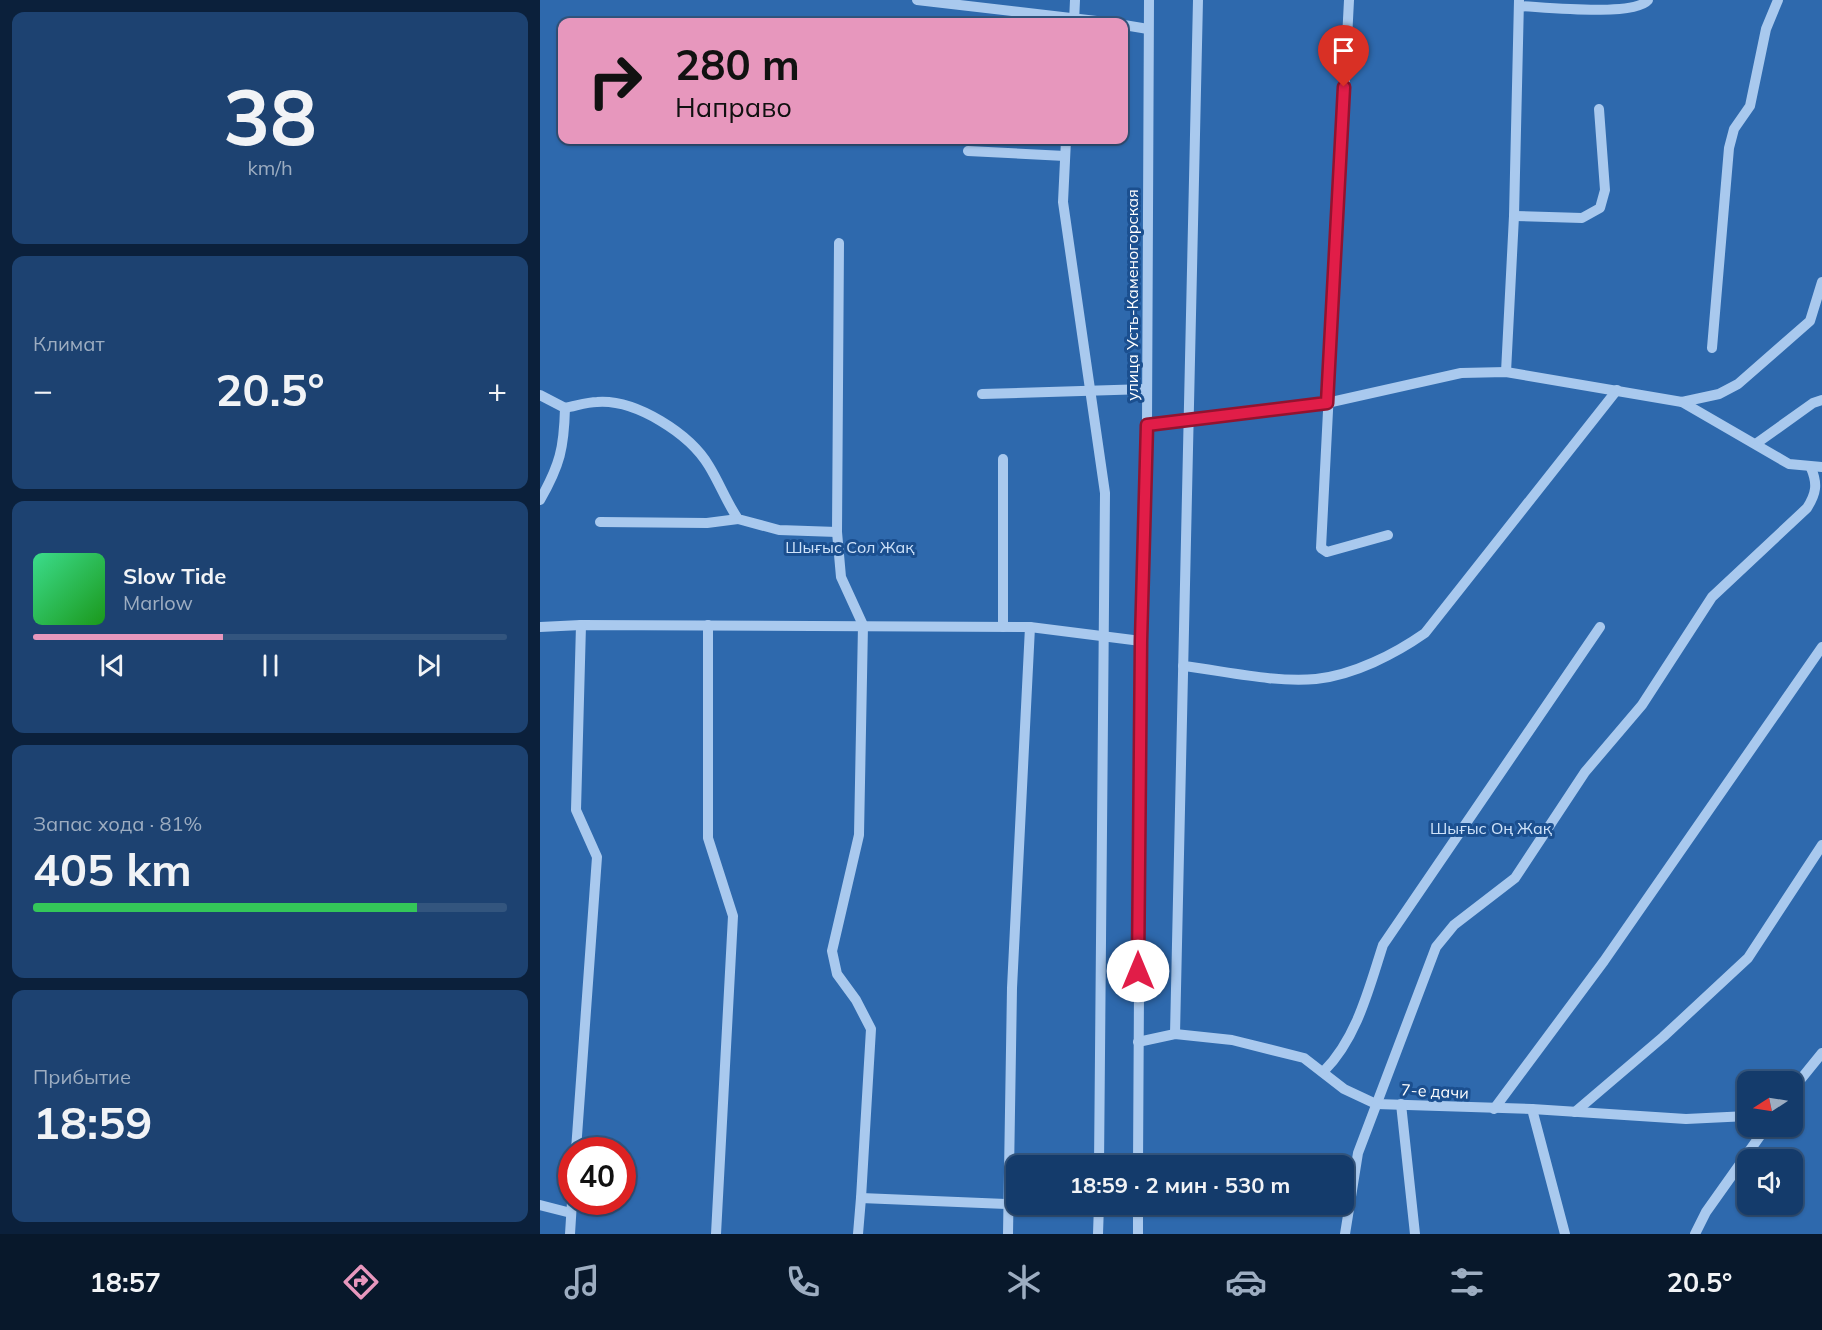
<!DOCTYPE html>
<html lang="ru">
<head>
<meta charset="utf-8">
<style>
	:root { --surface:#143b6b; --page:#1d4271; --text:#f1f3f6; --muted:#9dadc1; --line:#33557e; --accent:#e797bd }
	body { margin:0; font-family:Mulish,sans-serif; background:var(--page); color:var(--text); height:100vh; display:flex; flex-direction:column; font-size:22px; white-space:nowrap }
	* { box-sizing:border-box; margin:0 }
	p { font-size:20px; color:var(--muted) }
	.icon { flex:none; width:33px; height:33px; fill:none; stroke:currentColor; stroke-width:2; stroke-linecap:round; stroke-linejoin:round }
	.map { position:relative; flex:1; overflow:hidden }
	.details { display:flex; flex-direction:column; gap:12px; padding:12px; background:#0b203b; width:540px }
	.details>* { flex:none }
	.top-card { position:absolute; left:18px; top:18px; width:570px; height:126px; border-radius:12px; box-shadow:0 2px 4px #0004,0 0 0 2px var(--line); background:#e797bd; color:#111; overflow:hidden }
	.needle { width:39px; rotate:258deg }
	.buttons { position:absolute; left:1197px; top:1071px; display:grid; gap:12px }
	.buttons a { display:grid; place-items:center; width:66px; height:66px; border-radius:12px; background:var(--surface); box-shadow:0 2px 4px #0004,0 0 0 2px var(--line); font-size:30px }
	.speed { position:absolute; left:18px; top:1137px; display:flex; gap:12px; font-size:30px; font-weight:700; text-align:center }
	.speed>* { display:grid; place-content:center; width:78px; height:78px; border-radius:50%; background:var(--surface); box-shadow:0 2px 4px #0004,0 0 0 2px var(--line); line-height:1 }
	.speed .limit { border:9px solid #d22; background:#fff; color:#111 }
	.pin { position:absolute; display:grid; place-items:center; width:51px; height:51px; color:#fff; margin:-62px -26px; border-radius:50% 50% 50% 0; rotate:-45deg; box-shadow:0 0 6px #0007 }
	.pin .icon { rotate:45deg }
	.me { position:absolute; width:66px; margin:-33px; rotate:0deg; stroke-linejoin:round; filter:drop-shadow(0 0 4px #0008) }
	.turn { display:flex; align-items:center; gap:21px; height:126px; padding:0 18px; font-size:27px }
	.turn .icon { width:78px; height:78px; stroke-width:2.5 }
	.turn b { display:block; font-size:42px; line-height:51px }
	.big { font-size:45px; font-weight:700; line-height:1.1 }
	.details .widget { flex:1; display:flex; flex-direction:column; justify-content:center; gap:9px; min-width:0; padding:0 21px; border-radius:12px; background:var(--page) }
	.details .dial { align-items:center; gap:0 }
	.dial b { font-size:78px; line-height:1 }
	.song { display:flex; align-items:center; gap:18px }
	.cover { width:72px; height:72px; border-radius:9px; background:linear-gradient(135deg,hsl(150 70% 55%),hsl(120 70% 35%)) }
	.played { height:6px; border-radius:3px; background:linear-gradient(90deg,var(--accent) 40%,var(--line) 40%) }
	.keys { display:flex; justify-content:space-around; direction:ltr }
	.heat { display:flex; justify-content:space-between; align-items:center; font-size:33px; direction:ltr }
	.charge { height:9px; border-radius:4px; background:linear-gradient(90deg,#34c759 81%,var(--line) 0) }
	.trip { position:absolute; left:466px; top:1155px; width:348px; height:60px; border-radius:12px; background:var(--surface); box-shadow:0 2px 4px #0004,0 0 0 2px var(--line); font-weight:700; line-height:60px; text-align:center }
	.tab-bar { display:flex; height:96px; justify-content:space-around; align-items:center; background:#08182b; color:var(--muted) }
	.tab-bar .icon { width:42px; height:42px }
	.tab-bar .on { color:var(--accent) }
	.tab-bar b { font-size:27px; color:var(--text) }
	main { display:flex; flex:1; min-height:0 }
	.map>svg:first-child { display:block }
</style>
</head>
<body>
<main>
<section class="details">
<div class="widget dial"><b>38</b><p>km/h</p></div>
<div class="widget"><p>Климат</p>
<div class="heat"><a>−</a><b class="big">20.5°</b><a>+</a></div>
</div>
<div class="widget">
<div class="song"><i class="cover"></i><div><b>Slow Tide</b><p>Marlow</p></div></div>
<div class="played"></div>
<div class="keys"><svg class="icon" aria-label="previous" viewBox="0 0 24 24"><path d="M18 5L8 12l10 7zM5 5v14"/></svg><svg class="icon" aria-label="pause" viewBox="0 0 24 24"><path d="M8 5v14M16 5v14"/></svg><svg class="icon" aria-label="next" viewBox="0 0 24 24"><path d="M6 5l10 7-10 7zM19 5v14"/></svg></div>
</div>
<div class="widget"><p>Запас хода · 81%</p><b class="big">405 km</b><div class="charge"></div></div>
<div class="widget"><p>Прибытие</p><b class="big">18:59</b></div>
</section>
<div class="map">
<svg width="1282" height="1234" viewBox="0 0 1282 1234">
	<rect width="100%" height="100%" fill="#1b4f8f"/>
	<!-- green -->
	<path fill="#2e69ad" fill-rule="evenodd" d="M0 0H1282V1234H0ZM22 22H584V140H22ZM1208 1082H1252V1126H1208ZM32 1150H82V1202H32ZM1208 1160H1252V1204H1208ZM477 1166H804V1204H477Z"/>
	<g fill="none" stroke-linecap="round" stroke-linejoin="round">
		<!-- minor -->
		<g stroke="#a9c9ee" stroke-width="10">
			<path d="M377 0 565 22"/>
			<path d="M809 0 781 548 787 552 848 535"/>
			<path d="M979 6C1003 7 1094 17 1108 0"/>
			<path d="M534 22 535 0"/>
			<path d="M584 25 608 29"/>
			<path d="M526 140 523 202 565 493 559 1166"/>
			<path d="M428 151 525 156"/>
			<path d="M974 216 1042 218 1060 208 1065 190 1059 109"/>
			<path d="M299 243 297 532 301 577 323 625 319 835 292 951 297 974 316 1000 331 1029 321 1198"/>
			<path d="M1172 348 1189 148 1194 129 1210 106 1226 29 1238 0"/>
			<path d="M966 372 974 216 979 0"/>
			<path d="M442 394 607 389"/>
			<path d="M0 395 25 408C24 448 20 465 0 500"/>
			<path d="M1142 402 1249 464 1282 467"/>
			<path d="M25 408C36 406 47 402 57 402 96 399 150 434 169 466 180 484 186 501 198 519L239 530 297 532"/>
			<path d="M607 425 787 403 921 373 966 372 1142 402 1179 394 1198 384 1270 321 1282 282"/>
			<path d="M1217 443 1273 403 1282 400"/>
			<path d="M463 459V627"/>
			<path d="M60 522 167 523 198 519"/>
			<path d="M168 625V838L193 916 176 1234"/>
			<path d="M0 627 41 625 490 627 601 641"/>
			<path d="M643 666C685 671 735 683 776 679 814 675 855 654 885 633L1077 390"/>
			<path d="M635 1034 658 0"/>
			<path d="M598 1042 635 1034 692 1040 764 1058 804 1089 836 1104 992 1109 1146 1119 1208 1116"/>
			<path d="M784 1071C817 1038 829 988 843 945L1060 627"/>
			<path d="M1252 1090 1282 1053"/>
			<path d="M861 1104 875 1234"/>
			<path d="M954 1109 1064 961 1282 647"/>
			<path d="M992 1109 1025 1234"/>
			<path d="M1035 1112 1123 1037 1208 958 1282 845"/>
			<path d="M36 1150 57 857 36 810 41 625"/>
			<path d="M598 1166 601 641 607 425 609 0"/>
			<path d="M0 1205 31 1213"/>
			<path d="M30 1234 32 1202"/>
			<path d="M318 1234 321 1198 559 1208 584 1204"/>
			<path d="M468 1234 472 988 490 627"/>
			<path d="M558 1234 559 1204"/>
			<path d="M598 1234V1204"/>
			<path d="M805 1234 818 1153 896 947 914 925 975 878 1045 772 1102 705 1172 597 1267 508C1276 494 1278 484 1271 468"/>
			<path d="M1155 1234 1166 1212 1227 1126"/>
		</g>
	</g>
	<g fill="none" stroke-linecap="round" stroke-linejoin="round">
		<!-- route casing -->
		<g stroke="#92132f" stroke-width="15">
			<path id="route" d="M598 971 601 641 607 425 787 403 804 87"/>
		</g>
		<!-- route -->
		<use href="#route" stroke="#e11d48" stroke-width="10"/>
	</g>
	<g text-anchor="middle" dominant-baseline="central" stroke-width="6" stroke-linejoin="round" paint-order="stroke">
		<!-- street labels -->
		<g font-size="16" fill="#fff" stroke="#1b4f8f">
			<text transform="translate(592 295) rotate(-90)">улица Усть-Каменогорская</text>
			<text transform="translate(895 1091) rotate(3)">7-е дачи</text>
		</g>
		<!-- park labels -->
		<g font-size="16" fill="#cfe3fa" stroke="#1b4f8f">
			<text x="310" y="547">Шығыс Сол Жақ</text>
			<text x="951" y="828">Шығыс Оң Жақ</text>
		</g>
	</g>
</svg>
<div class="buttons">
<a><svg class="needle" viewBox="-14 -14 28 28"><path d="M0-13l5 13h-10z" fill="#e53935"/><path d="M0 13l5-13h-10z" fill="#9dadc1"/></svg></a>
<a><svg class="icon" aria-label="sound" viewBox="0 0 24 24"><path d="M4 9h4l5-4v14l-5-4H4zM17 9q2 3 0 6"/></svg></a>
</div>
<div class="speed"><div class="limit">40</div></div>
<div class="pin" style="left:804px;top:87px;background:#d93025"><svg class="icon" aria-label="arrive" viewBox="0 0 24 24"><path d="M6 21V4h12l-3 4 3 4H6"/></svg></div>
<svg class="me" style="left:598px;top:971px" viewBox="-20 -20 40 40"><circle r="19" fill="#fff"/><path d="M0-13L10 11 0 6-10 11z" fill="#e11d48"/></svg>
<div class="trip">18:59 · 2 мин · 530 m</div>
<div class="top-card">
<div class="turn"><svg class="icon" aria-label="right" viewBox="0 0 24 24"><path d="M7 20v-9h11M14 6l5 5-5 5"/></svg><div><b>280 m</b>Направо</div></div>
</div>
</div>
</main>
<nav class="tab-bar">
<b>18:57</b>
<svg class="icon on" aria-label="directions" viewBox="0 0 24 24"><path d="M12 3l9 9-9 9-9-9zM9 14v-3h6M13 9l2 2-2 2"/></svg>
<svg class="icon" aria-label="music" viewBox="0 0 24 24"><path d="M9 18V5l10-2v13"/><circle cx="6" cy="18" r="3"/><circle cx="16" cy="16" r="3"/></svg>
<svg class="icon" aria-label="phone" viewBox="0 0 24 24"><path d="M5 4h4l2 5-3 2q2 4 5 5l2-3 5 2v4C11 20 4 13 5 4z"/></svg>
<svg class="icon" aria-label="climate" viewBox="0 0 24 24"><path d="M12 3v18M4 7l16 10M4 17L20 7"/></svg>
<svg class="icon" aria-label="car" viewBox="0 0 24 24"><path d="M5 17H2v-5l4-1 3-4h7l3 4 3 1v5h-3M9 17h6M6 11h13"/><circle cx="7" cy="17" r="2"/><circle cx="17" cy="17" r="2"/></svg>
<svg class="icon" aria-label="filters" viewBox="0 0 24 24"><path d="M4 7h16M4 17h16"/><circle cx="9" cy="7" r="2"/><circle cx="15" cy="17" r="2"/></svg>
<b>20.5°</b>
</nav>
</body>
</html>
